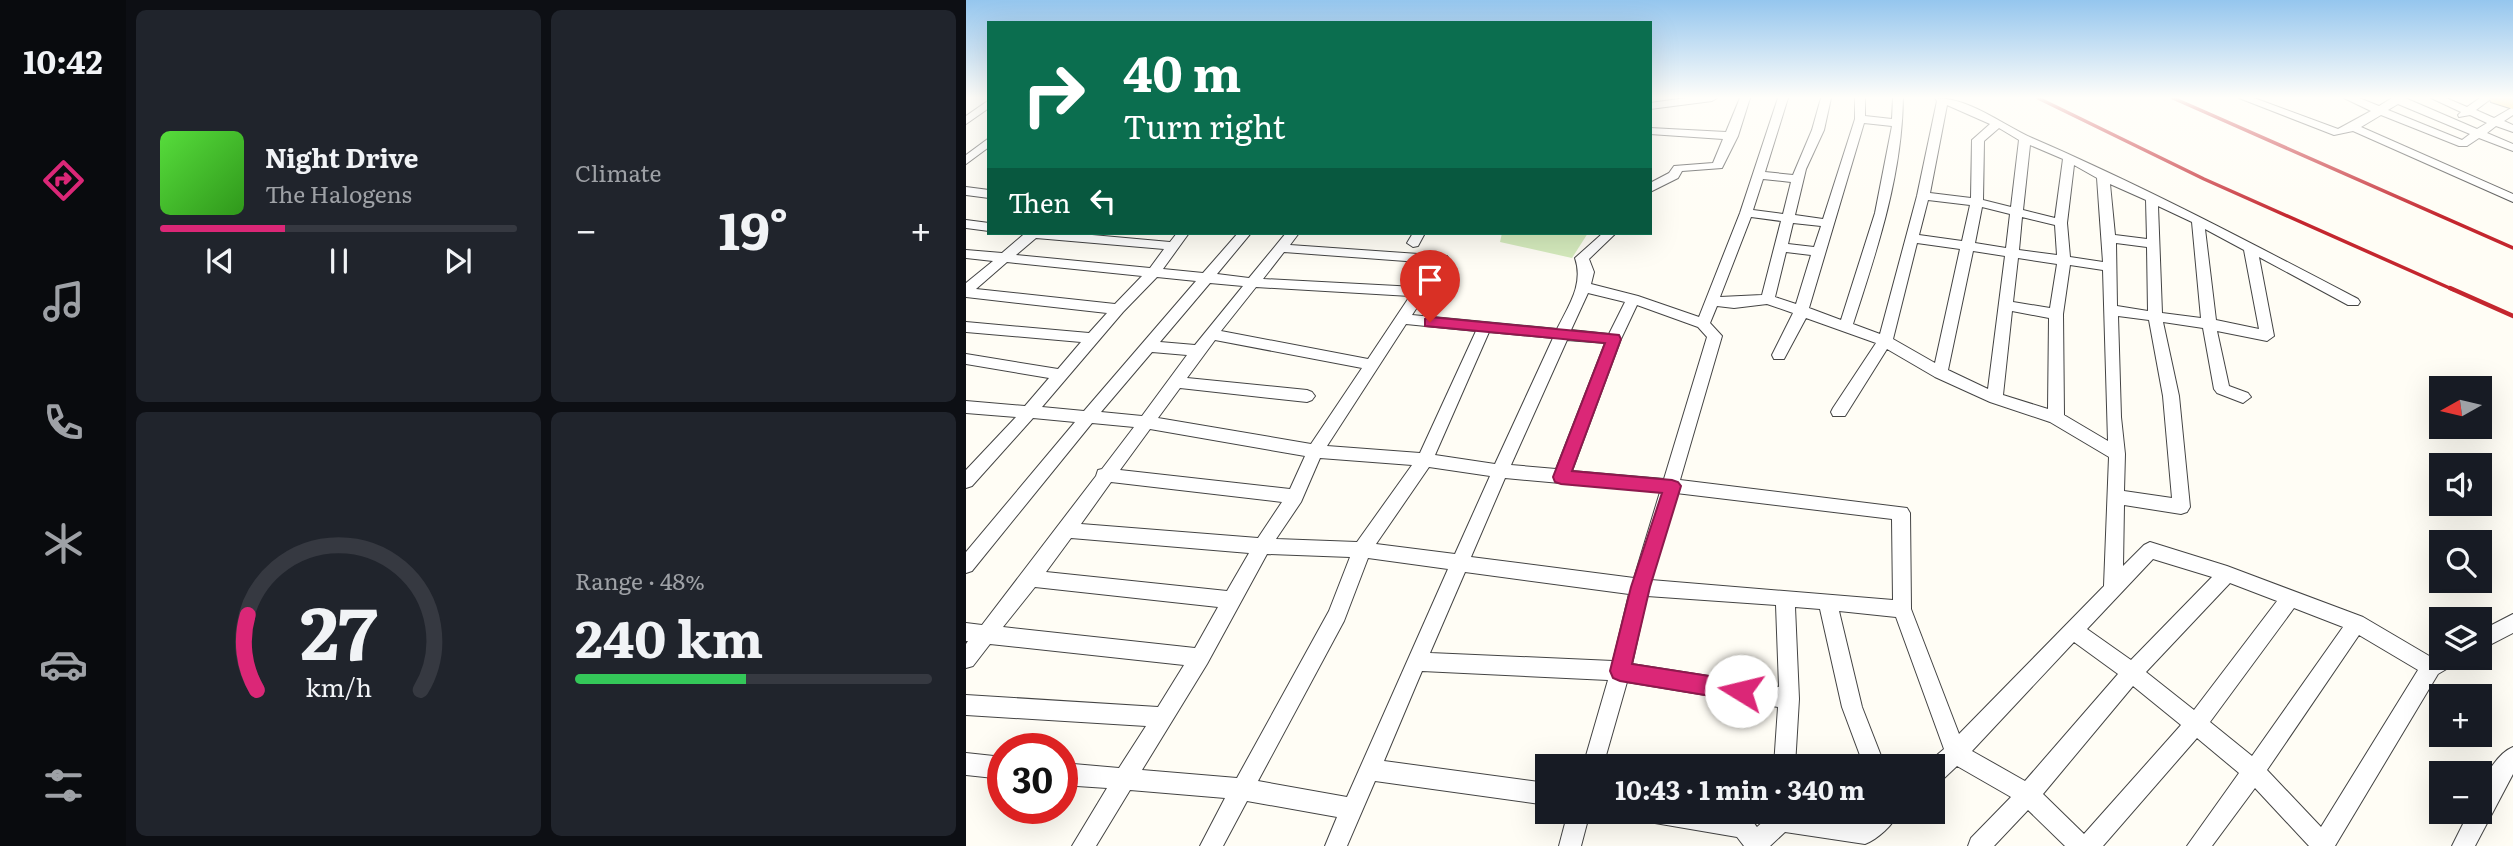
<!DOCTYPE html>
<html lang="en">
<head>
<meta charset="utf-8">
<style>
	:root { --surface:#171b24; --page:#20242c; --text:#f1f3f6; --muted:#9ea1a6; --line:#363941; --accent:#db2777 }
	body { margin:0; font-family:Literata,serif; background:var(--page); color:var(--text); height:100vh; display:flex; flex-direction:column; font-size:26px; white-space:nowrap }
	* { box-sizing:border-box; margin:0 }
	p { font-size:23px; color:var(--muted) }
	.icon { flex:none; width:38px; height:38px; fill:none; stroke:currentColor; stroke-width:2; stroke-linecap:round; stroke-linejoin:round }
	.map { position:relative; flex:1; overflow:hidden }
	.side { display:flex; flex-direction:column; gap:10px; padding:10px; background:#0d0f14; width:840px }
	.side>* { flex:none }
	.top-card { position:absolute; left:21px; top:21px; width:665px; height:214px; border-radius:0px; box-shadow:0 7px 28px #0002; background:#0b6e4f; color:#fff; overflow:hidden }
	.needle { width:46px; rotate:262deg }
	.fabs { position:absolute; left:1463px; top:376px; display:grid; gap:14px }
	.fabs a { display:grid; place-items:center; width:63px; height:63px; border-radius:0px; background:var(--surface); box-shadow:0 7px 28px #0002; font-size:35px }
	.speed { position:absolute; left:21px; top:733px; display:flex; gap:14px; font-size:35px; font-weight:700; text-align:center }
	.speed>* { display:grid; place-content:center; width:91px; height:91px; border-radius:50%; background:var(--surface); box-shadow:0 7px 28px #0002; line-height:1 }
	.speed .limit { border:10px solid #d22; background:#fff; color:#111 }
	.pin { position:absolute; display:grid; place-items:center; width:60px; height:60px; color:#fff; margin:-72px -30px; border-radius:50% 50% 50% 0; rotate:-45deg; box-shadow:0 0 7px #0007 }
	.pin .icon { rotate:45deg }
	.me { position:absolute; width:77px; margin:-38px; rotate:279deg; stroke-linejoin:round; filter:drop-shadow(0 0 5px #0008) }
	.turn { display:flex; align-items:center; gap:24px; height:147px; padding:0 21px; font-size:32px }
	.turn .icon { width:91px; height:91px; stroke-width:2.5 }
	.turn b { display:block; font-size:49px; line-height:60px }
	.then { display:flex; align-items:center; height:66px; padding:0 21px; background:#0003; gap:14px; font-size:26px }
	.big { font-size:52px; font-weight:700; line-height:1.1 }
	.side .card { flex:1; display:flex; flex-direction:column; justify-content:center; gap:10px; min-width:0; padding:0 24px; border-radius:10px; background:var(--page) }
	.side .dial { align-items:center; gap:0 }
	.dial svg { height:182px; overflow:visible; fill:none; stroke:var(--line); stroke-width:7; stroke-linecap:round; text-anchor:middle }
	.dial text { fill:var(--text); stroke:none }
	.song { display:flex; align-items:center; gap:21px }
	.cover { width:84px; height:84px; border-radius:10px; background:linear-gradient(135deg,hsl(110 70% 55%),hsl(110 70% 35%)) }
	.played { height:7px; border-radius:4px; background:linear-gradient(90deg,var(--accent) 35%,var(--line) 35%) }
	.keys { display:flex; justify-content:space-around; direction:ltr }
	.heat { display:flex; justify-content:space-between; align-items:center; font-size:38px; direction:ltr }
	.charge { height:10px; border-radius:5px; background:linear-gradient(90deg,#34c759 48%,var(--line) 0) }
	.side .tiles { flex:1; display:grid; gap:10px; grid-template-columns:repeat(2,1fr) }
	.trip { position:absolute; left:569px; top:754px; width:410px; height:70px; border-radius:0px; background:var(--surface); box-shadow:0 7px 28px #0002; font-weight:700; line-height:70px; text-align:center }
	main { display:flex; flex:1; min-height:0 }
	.tabs { display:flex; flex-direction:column; width:126px; justify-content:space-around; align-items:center; background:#090b0e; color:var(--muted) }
	.tabs .icon { width:49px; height:49px }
	.tabs .active { color:var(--accent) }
	.tabs b { font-size:32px; color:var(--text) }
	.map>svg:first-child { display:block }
</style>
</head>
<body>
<main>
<nav class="tabs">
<b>10:42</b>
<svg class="icon active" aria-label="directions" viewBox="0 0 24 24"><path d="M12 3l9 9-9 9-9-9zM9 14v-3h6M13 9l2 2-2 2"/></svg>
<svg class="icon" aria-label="music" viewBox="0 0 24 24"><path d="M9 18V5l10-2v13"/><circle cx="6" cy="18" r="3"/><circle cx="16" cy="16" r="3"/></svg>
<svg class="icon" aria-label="phone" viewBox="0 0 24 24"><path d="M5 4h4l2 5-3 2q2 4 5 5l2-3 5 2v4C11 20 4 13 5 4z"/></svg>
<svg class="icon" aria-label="climate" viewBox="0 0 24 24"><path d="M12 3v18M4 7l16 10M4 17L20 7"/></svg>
<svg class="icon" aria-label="car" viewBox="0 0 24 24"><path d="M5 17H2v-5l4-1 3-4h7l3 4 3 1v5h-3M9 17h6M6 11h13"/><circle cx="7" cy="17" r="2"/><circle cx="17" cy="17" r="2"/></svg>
<svg class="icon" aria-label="filters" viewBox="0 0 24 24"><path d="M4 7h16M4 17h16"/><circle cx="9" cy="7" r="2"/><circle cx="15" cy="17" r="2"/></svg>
</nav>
<section class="side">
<div class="tiles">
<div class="card">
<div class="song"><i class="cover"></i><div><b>Night Drive</b><p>The Halogens</p></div></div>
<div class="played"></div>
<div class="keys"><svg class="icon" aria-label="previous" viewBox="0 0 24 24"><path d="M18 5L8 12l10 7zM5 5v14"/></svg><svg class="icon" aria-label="pause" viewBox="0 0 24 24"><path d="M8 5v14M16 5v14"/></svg><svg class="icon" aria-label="next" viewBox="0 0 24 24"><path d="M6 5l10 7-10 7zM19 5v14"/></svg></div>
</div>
<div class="card"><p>Climate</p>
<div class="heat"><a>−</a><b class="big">19°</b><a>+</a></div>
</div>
<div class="card dial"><svg viewBox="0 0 100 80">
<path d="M14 69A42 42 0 1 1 86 69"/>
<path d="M14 69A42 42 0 0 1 10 36" stroke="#db2777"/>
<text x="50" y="56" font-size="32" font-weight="700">27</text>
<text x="50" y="72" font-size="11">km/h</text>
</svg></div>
<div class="card"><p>Range · 48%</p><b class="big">240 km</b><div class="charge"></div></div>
</div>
</section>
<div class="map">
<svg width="1547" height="846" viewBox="0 0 1547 846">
	<rect width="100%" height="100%" fill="#fffdf5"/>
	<!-- green -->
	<path fill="#d5ebbd" d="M536 233H622L606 258 534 242Z"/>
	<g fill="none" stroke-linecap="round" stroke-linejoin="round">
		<!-- minor casing -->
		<g stroke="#444" stroke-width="2">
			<g id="minor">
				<path d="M720 98H751L746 101 684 109V103Z"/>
				<path d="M774 98H784L772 136 756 168 716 171 712 178 684 192V183L703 173 708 166 747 163 757 139 684 134V128L760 132Z"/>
				<path d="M812 98H822L799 172 827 175 846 130 855 98H865L858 130 840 169 829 215 857 219 889 119V98H899V116L926 119 927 98H937C936 176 911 250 887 324L914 334 951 196 971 101 969 98C1004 98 1035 124 1066 138 1177 186 1285 243 1392 299L1394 302 1392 305H1382L1293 257 1308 336 1301 341 1251 331 1263 386 1282 393 1285 397 1277 403 1251 393 1248 389 1237 328 1197 322 1213 396 1224 507 1221 512 1215 514 1158 505 1157 566 1178 545 1184 542 1261 566 1397 617 1465 657 1475 651V658H1492L1489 664 1472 674 1369 846H1343L1289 788 1246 846H1221L1273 773 1231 738 1137 846H1099L1062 810 1028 846H1002L1005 838 1045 797 991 766 974 782 966 785V766H958L978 749 930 617 873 611 896 707 919 766H898L876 707 854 609 829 607 833 699 829 766H808L812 707 661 682 637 766H617L642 680 456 671 418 761 581 783V805L409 781 381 846H359L371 817 281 801 257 846H234L259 798 164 790 130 846H106L141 788 96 785V763L153 768 180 726 0 715V695L192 707 218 665 24 644 7 666 0 668V644L2 641H0V623L16 625 130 476 132 470 136 469 168 427 126 423 6 571 0 573V552L109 422 67 418 6 486 0 488V470L50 417 0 413V401L59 406 83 378 0 364V354L92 369 115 342 0 332V322L123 333 141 313 0 297V283L27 261 0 258V250L36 253 57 235 56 233H104L204 242 211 233H223L197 269 237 273 272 233H285L251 274 283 278 320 233H333L324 245 481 256 483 259 446 315 591 329C603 305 618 284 609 258L637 233H650L623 259 628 272 625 284 672 296 733 317 774 213ZM981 105 1024 124 1006 140 1005 198 964 193ZM898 123 926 126 909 213 875 320 843 308ZM1033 128 1053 140 1045 207 1017 200 1018 141ZM1064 145 1097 159 1089 218 1057 210ZM1108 165 1131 178 1137 262 1104 257 1101 223ZM797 179 825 182 817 214 787 210ZM1144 184 1180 200 1181 239 1149 235ZM962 200 1004 205 996 241 953 235ZM1192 206 1226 222 1235 318 1196 313ZM1016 207 1044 214 1040 248 1009 243ZM785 217 815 221 796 295 754 297ZM1056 217 1089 225 1091 255 1053 250ZM827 223 855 226 848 247 822 244ZM1239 229 1278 250 1293 329 1250 320ZM70 238 198 249 184 268 50 255ZM951 243 994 249 969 363 927 339ZM1150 243 1181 247 1182 311 1151 306ZM1007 251 1039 256 1022 389 982 370ZM318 252 467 263 450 287 297 279ZM820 252 845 255 830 304 809 297ZM1052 258 1091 264 1084 308 1047 302ZM41 262 176 276 149 304 10 289ZM1104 265 1137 270 1142 441 1098 415 1097 314ZM191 277 230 281 118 411 76 407 157 312ZM244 283 277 286 229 345 194 342ZM290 287 444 296 402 359 255 331ZM622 293 659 302 643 334 605 330ZM801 304 827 313 806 355 808 359H818L840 318 910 343 867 408 865 412 867 416H879L921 349 969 377 1024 402 1084 422 1143 457 1138 586 993 734 945 609 944 513 941 508 714 480 756 336 744 323 751 306 768 308ZM671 305 732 327 741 337 698 479 606 471 655 339ZM1046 311 1083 318 1082 409 1037 395ZM1152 316 1183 320 1197 396 1206 498 1158 491 1159 454 1155 417ZM440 324 510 331 454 453 361 446ZM523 332 587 338 529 464 469 455ZM249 340 396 368 345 444 192 418 214 388 341 402 346 400 349 396 346 392 341 390 221 378ZM601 340 639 343 590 469 545 465ZM186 352 221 355 176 416 135 412ZM184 429 339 456 324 489 154 470ZM354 458 446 465 391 542 310 539 335 502ZM463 467 524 476 489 554 410 544ZM539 478 694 492 668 578 505 557ZM145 482 316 502 292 538 115 524ZM710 493 926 519 927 600 685 580ZM105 538 283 553 261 591 80 572ZM301 554 384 557 363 611 271 778 176 770 241 664ZM402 558 482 569 381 797 292 781 378 621ZM1187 559 1246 577 1165 660 1121 629ZM499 572 663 594 647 661 464 653ZM1264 583 1311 601 1228 710 1180 672ZM69 587 252 607 229 648 37 627ZM681 596 810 605 813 687 666 664ZM1328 608 1377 627 1286 756 1244 722ZM1393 635 1452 670 1355 827 1301 770ZM1108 642 1152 674 1059 781 1006 751ZM1167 686 1215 725 1118 834 1077 794Z"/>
				<path d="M1273 98H1288L1372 129 1405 111 1378 98H1393L1413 106 1426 98H1439L1511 129 1521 123 1504 115 1493 117 1492 115 1495 112 1465 98H1480L1501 107 1514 98H1526L1510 110 1528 118 1547 107V115L1538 121 1547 125V132L1530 126 1521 133 1547 144V151L1513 138 1501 146H1493L1415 115 1395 127 1547 194V202L1387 131 1368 135ZM1432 104 1504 134 1496 140 1422 110Z"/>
				<path d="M23 100V108L0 124V116Z"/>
				<path d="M23 138V147L0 164V155Z"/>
				<path d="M0 187 23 190V198L0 195Z"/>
				<path d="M0 220 23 223V231L0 228Z"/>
				<path d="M447 233H459L452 246 447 247 441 243Z"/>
				<path d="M1547 614V633L1514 650V631Z"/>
				<path d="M1547 747V774L1509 846H1486L1503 812H1514C1514 806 1513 800 1514 794 1516 778 1532 753 1547 747Z"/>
				<path d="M0 753 37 757V779L0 775Z"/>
				<path d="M602 812H624L615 846H593Z"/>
				<path d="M678 812C700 812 767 807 784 819 786 820 790 826 791 827L808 812H834L895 821 906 812H933C927 825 912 839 899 844L819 832 804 846H778L771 837 689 823 681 820Z"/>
			</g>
		</g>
		<!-- primary casing -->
		<g stroke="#222" stroke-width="2">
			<path id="primary" d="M1523 98H1547V109L1525 102Z"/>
		</g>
		<!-- minor -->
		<use href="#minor" fill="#fff" fill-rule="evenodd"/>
		<!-- primary -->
		<use href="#primary" fill="#f9d66b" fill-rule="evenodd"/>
		<!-- rail-far1 -->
		<g stroke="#c4262e" stroke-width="3.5">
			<path d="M1072 98 1238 179 1488 290"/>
			<path d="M1207 98 1547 248"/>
		</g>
		<!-- rail -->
		<path stroke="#c4262e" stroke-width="4.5" d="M1484 288 1547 316"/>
	</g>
	<!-- sky -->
	<linearGradient id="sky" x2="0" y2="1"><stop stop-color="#95c6ee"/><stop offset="0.45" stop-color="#fffefa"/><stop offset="1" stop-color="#fffefa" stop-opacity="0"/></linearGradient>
	<rect width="1547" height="217" fill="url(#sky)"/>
	<!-- route -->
	<path fill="#db2777" stroke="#8e194d" stroke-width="2" d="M464 317 653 335 655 339 606 471 706 480 712 482 715 486 684 587 666 664 775 681 782 684 785 691 782 698 775 701 654 681 647 678 644 671 665 587 696 493 595 484 589 482 587 477 639 343 459 326V319Z"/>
</svg>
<div class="fabs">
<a><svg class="needle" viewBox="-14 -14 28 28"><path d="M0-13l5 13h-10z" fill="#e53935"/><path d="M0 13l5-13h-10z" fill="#9ea1a6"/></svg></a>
<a><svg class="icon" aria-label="sound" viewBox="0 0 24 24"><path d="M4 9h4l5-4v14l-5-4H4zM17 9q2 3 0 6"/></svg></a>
<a><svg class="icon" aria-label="search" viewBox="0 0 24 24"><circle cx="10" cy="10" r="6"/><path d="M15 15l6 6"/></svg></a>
<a><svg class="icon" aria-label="layers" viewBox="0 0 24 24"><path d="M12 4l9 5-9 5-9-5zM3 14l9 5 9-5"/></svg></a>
<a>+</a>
<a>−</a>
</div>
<div class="speed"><div class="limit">30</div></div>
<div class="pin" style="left:464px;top:322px;background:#d93025"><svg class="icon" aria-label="arrive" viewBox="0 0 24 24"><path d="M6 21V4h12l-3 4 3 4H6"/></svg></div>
<svg class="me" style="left:775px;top:691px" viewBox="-20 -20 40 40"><circle r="19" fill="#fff"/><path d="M0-13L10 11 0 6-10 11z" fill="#db2777"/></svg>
<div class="trip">10:43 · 1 min · 340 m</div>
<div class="top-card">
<div class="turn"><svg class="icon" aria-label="right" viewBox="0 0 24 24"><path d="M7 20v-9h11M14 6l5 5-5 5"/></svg><div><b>40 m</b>Turn right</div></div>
<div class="then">Then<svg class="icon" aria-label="left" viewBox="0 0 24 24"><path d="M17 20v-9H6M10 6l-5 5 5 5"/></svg></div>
</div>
</div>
</main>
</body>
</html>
